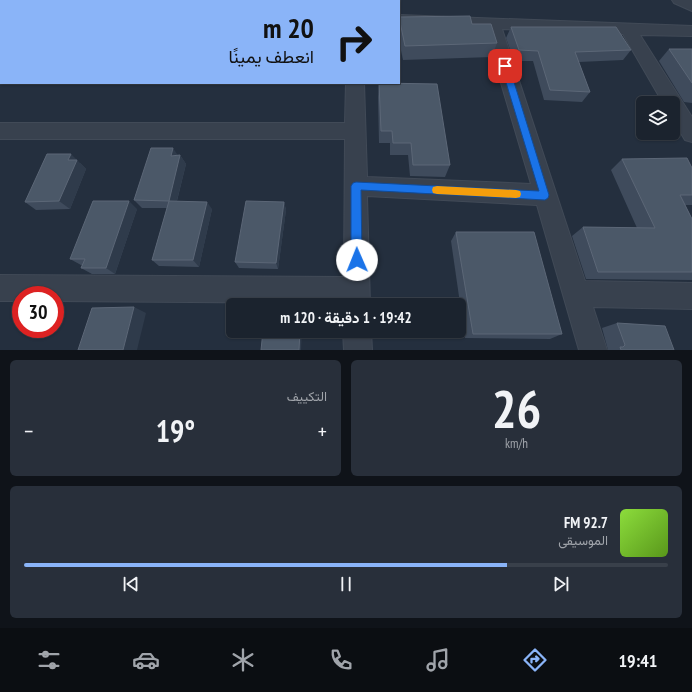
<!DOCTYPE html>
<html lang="ar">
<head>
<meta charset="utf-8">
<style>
	:root { --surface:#1b232e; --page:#282f3a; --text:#f1f3f6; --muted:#a0a4aa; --line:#39404a; --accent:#8ab4f8 }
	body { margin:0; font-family:"PT Sans Narrow",Vazirmatn,sans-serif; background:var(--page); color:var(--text); direction:rtl; height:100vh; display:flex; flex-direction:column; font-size:15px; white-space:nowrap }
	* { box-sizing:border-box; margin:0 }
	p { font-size:13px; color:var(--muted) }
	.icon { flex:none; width:22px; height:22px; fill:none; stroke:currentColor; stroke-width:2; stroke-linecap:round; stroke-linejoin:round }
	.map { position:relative; height:350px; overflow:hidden; direction:ltr }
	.drawer { display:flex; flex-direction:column; gap:10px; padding:10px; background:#0f1319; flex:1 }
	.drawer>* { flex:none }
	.top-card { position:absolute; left:0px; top:0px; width:400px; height:84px; box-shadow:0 1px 3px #0004,0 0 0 1px var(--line); direction:rtl; background:#8ab4f8; color:#111; overflow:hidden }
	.buttons { position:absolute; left:636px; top:96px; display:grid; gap:8px }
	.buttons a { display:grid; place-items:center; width:44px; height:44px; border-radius:6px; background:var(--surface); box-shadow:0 1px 3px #0004,0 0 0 1px var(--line); font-size:20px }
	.speed { position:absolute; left:12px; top:286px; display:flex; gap:8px; font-size:20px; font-weight:700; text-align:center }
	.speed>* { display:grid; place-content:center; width:52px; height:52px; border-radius:50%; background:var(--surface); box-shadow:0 1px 3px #0004,0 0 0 1px var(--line); line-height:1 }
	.speed .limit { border:6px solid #d22; background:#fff; color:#111 }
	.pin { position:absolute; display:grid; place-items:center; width:34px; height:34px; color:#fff; margin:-17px; border-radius:8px; box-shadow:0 2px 6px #0006 }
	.me { position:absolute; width:44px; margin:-22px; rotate:359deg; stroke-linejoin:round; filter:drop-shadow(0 0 3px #0008) }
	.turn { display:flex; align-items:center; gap:14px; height:84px; padding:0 20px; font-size:18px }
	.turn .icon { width:52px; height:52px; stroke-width:2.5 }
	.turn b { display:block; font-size:28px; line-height:34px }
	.big { font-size:30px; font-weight:700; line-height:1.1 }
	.drawer .widget { flex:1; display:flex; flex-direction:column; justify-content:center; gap:6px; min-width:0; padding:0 14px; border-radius:6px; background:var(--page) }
	.drawer .dial { align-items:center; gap:0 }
	.dial b { font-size:52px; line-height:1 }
	.song { display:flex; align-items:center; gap:12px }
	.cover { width:48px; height:48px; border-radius:6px; background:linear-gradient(135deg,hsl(90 70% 55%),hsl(90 70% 35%)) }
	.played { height:4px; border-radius:2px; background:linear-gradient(90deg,var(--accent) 75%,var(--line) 75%) }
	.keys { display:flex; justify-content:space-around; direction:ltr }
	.heat { display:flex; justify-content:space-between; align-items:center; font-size:22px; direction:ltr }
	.drawer .tiles { flex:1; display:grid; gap:10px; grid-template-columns:1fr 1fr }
	.widget:last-child { grid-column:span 2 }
	.trip { position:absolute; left:226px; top:298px; width:240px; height:40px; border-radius:6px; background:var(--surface); box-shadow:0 1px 3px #0004,0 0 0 1px var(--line); font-weight:700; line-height:40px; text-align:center; direction:rtl }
	.menu { display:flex; height:64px; justify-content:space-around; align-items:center; background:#0b0e12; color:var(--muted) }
	.menu .icon { width:28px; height:28px }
	.menu .on { color:var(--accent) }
	.menu b { font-size:18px; color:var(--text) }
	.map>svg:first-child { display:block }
</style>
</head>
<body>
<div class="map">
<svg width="692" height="350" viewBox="0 0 692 350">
	<rect width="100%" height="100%" fill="#242f3e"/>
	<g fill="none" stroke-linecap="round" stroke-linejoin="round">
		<!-- minor casing -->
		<g stroke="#414a57" stroke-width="2">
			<g id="minor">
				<rect x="99" y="0" width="16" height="1"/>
				<path d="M672 0H692V11L674 3Z"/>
				<path d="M399 15 692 26V36L640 35 692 117V142L685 140 673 120V103H663L623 34 502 29 585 281 692 283V309L593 307 607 350H579L537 205 367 196 370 305H344V303L55 301V295H21V301H0V275L344 277 345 139H0V123H345L346 83H364L367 177 531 184 485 29 399 25Z"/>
				<path d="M343 331H371L372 350H344Z"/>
			</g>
		</g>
		<!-- minor -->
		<use href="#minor" fill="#38414e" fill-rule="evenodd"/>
	</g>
	<!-- wall -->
	<g fill="#3f4b5c">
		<path d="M399 17 472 24 497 43 492 57 403 60 399 41Z"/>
		<path d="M511 27 631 50 623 60 579 62 590 92 582 102 544 100 533 61H514L506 38Z"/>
		<path d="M669 49H692V103L684 102 659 61Z"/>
		<path d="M379 83 450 165 445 177 410 176 408 155H390V143H379L378 97Z"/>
		<path d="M178 155H180L186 164 177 201 212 209 199 267 159 266 152 260 167 208H142L134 200Z"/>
		<path d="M622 159 692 168V205H685L692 219V280L586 279 572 236 583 227 637 228 611 170Z"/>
		<path d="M80 163 86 169 70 209 36 210 25 202Z"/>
		<path d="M284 202 286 210 278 269 239 268 235 262Z"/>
		<path d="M137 209 115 274H92L81 268 82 265H81L70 259Z"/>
		<path d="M456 232 562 334 550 339 465 338 451 241Z"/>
		<path d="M617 323 674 350H608L602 328Z"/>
	</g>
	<!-- shaded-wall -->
	<g fill="#2f3b4b">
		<path d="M173 148 179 157 171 156Z"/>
		<path d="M71 154 86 169 70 209 59 201 68 160Z"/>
		<path d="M180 155 186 164 175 208 169 201Z"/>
		<path d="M129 201 137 209 115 274 106 268Z"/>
		<path d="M207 202 212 209 199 267 193 260Z"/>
		<path d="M284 202 286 210 278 269 276 263Z"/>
		<path d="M134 307 146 313 137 350H123Z"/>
		<path d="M300 331H302L301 350H299Z"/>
	</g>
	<!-- building -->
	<g fill="#4b5868" stroke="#5c6777">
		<path d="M470 16 472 24H491L497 43 405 46 399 17Z"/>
		<path d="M511 27H616L631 50 575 52 590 92 550 90 538 51 519 50Z"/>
		<path d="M669 49H692V83Z"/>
		<path d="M379 83 437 84 450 165H413L411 143H393L392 131H381Z"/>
		<path d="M151 148H173L171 156 180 155 169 201 134 200Z"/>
		<path d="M47 154H71L68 160H77L59 201 25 202Z"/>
		<path d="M687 158 692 168V195H680L692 219V272H598L583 227 655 228 622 159Z"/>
		<path d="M93 201H129L106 268H81L85 259H70Z"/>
		<path d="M169 201 207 202 193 260H152Z"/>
		<path d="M246 201 284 202 276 263 235 262Z"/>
		<path d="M456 232H534L562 334H473Z"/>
		<path d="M134 307 123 350H78L92 308Z"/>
		<path d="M617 323 665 326 674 350H621L620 347H623L625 345Z"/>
		<path d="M263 331H300L299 350H261Z"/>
	</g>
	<!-- route -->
	<path fill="#1a73e8" stroke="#114b97" d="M505 63 509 66 549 195 548 198 545 200 361 190 362 260 360 264 357 265 353 264 351 260V186L353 183 356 182 539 191 501 66Z"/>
	<!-- slow -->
	<path fill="#f59e0b" d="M437 186 516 190 520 191 521 194 520 197 516 198 437 194 433 193 432 190 433 187Z"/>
</svg>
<div class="buttons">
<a><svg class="icon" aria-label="layers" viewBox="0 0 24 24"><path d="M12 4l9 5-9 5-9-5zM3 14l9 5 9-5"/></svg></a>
</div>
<div class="speed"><div class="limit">30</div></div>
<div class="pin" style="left:505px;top:66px;background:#d93025"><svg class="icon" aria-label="arrive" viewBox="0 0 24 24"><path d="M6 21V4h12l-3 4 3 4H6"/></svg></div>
<svg class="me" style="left:357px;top:260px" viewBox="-20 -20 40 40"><circle r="19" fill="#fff"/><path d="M0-13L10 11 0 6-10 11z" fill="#1a73e8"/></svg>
<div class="trip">19:42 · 1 دقيقة · 120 m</div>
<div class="top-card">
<div class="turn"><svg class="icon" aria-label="right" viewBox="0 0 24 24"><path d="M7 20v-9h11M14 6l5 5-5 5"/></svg><div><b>20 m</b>انعطف يمينًا</div></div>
</div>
</div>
<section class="drawer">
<div class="tiles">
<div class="widget dial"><b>26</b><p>km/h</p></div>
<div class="widget"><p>التكييف</p>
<div class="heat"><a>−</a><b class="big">19°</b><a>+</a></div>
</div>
<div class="widget">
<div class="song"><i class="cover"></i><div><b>92.7 FM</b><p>الموسيقى</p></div></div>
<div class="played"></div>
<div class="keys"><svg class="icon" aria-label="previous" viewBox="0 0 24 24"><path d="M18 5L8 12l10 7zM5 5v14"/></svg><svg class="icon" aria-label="pause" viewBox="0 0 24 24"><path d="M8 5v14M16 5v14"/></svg><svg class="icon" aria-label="next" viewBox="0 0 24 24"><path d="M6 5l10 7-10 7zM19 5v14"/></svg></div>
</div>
</div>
</section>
<nav class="menu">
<b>19:41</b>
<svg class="icon on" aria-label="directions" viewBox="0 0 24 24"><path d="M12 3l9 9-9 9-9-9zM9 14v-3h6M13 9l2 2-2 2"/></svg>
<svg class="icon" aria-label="music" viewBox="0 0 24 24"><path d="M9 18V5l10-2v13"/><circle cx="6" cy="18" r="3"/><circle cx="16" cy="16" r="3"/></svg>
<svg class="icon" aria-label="phone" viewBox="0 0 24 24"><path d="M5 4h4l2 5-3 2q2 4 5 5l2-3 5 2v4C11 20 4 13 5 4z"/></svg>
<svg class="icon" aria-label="climate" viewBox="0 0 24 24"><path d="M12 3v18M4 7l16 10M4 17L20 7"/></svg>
<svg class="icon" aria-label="car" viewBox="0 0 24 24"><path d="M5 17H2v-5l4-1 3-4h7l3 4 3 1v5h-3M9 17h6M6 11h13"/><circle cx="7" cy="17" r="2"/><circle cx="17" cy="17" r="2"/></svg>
<svg class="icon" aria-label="filters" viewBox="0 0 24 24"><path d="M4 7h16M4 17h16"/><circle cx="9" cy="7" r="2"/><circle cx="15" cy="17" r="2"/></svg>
</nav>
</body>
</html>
